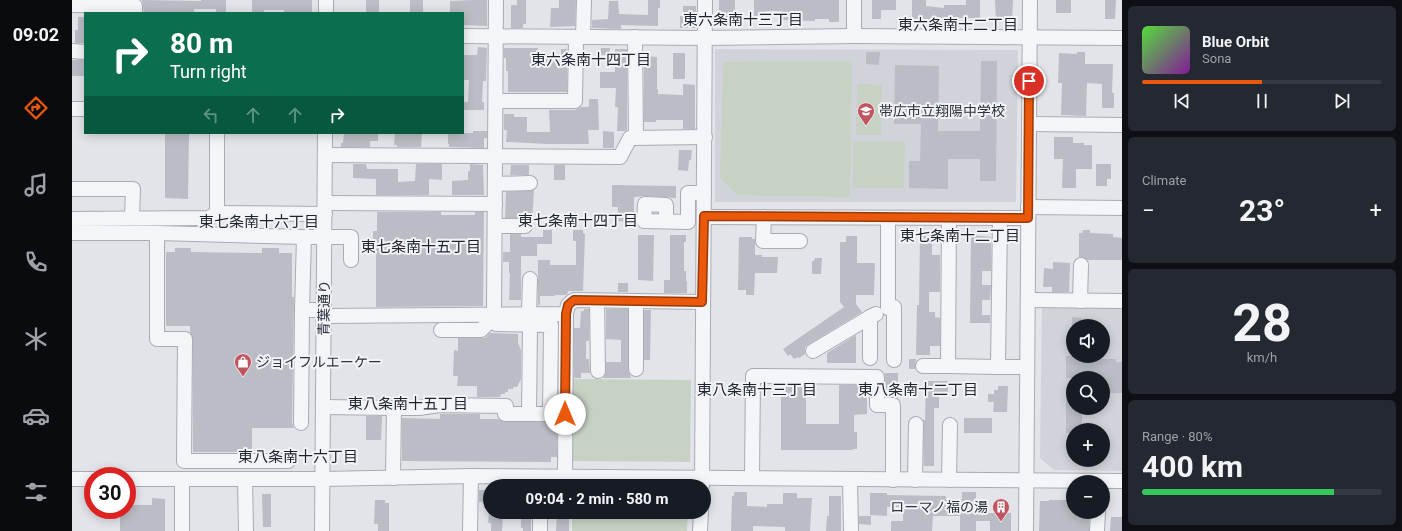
<!DOCTYPE html>
<html lang="en">
<head>
<meta charset="utf-8">
<style>
	:root { --surface:#171b24; --page:#242831; --text:#f1f3f6; --muted:#9ea1a6; --line:#363941; --accent:#ea580c }
	body { margin:0; font-family:Roboto,"Noto Sans JP",sans-serif; background:var(--page); color:var(--text); height:100vh; display:flex; flex-direction:column; font-size:15px; white-space:nowrap }
	* { box-sizing:border-box; margin:0 }
	p { font-size:13px; color:var(--muted) }
	.icon { flex:none; width:22px; height:22px; fill:none; stroke:currentColor; stroke-width:2; stroke-linecap:round; stroke-linejoin:round }
	.map { position:relative; flex:1; overflow:hidden }
	.details { display:flex; flex-direction:column; gap:6px; padding:6px; background:#0d0f14; width:280px }
	.details>* { flex:none }
	.top-card { position:absolute; left:12px; top:12px; width:380px; height:122px; border-radius:0px; box-shadow:0 2px 10px #0003; background:#0b6e4f; color:#fff; overflow:hidden }
	.buttons { position:absolute; left:994px; top:319px; display:grid; gap:8px }
	.buttons a { display:grid; place-items:center; width:44px; height:44px; border-radius:50%; background:var(--surface); box-shadow:0 2px 10px #0003; font-size:20px }
	.speed { position:absolute; left:12px; top:467px; display:flex; gap:8px; font-size:20px; font-weight:700; text-align:center }
	.speed>* { display:grid; place-content:center; width:52px; height:52px; border-radius:50%; background:var(--surface); box-shadow:0 2px 10px #0003; line-height:1 }
	.speed .limit { border:6px solid #d22; background:#fff; color:#111 }
	.pin { position:absolute; display:grid; place-items:center; width:34px; height:34px; color:#fff; margin:-17px; border:2px solid #fff; border-radius:50%; box-shadow:0 1px 4px #0007 }
	.me { position:absolute; width:44px; margin:-22px; rotate:0deg; stroke-linejoin:round; filter:drop-shadow(0 0 3px #0008) }
	.turn { display:flex; align-items:center; gap:14px; height:84px; padding:0 20px; font-size:18px }
	.turn .icon { width:52px; height:52px; stroke-width:2.5 }
	.turn b { display:block; font-size:28px; line-height:34px }
	.lanes { display:flex; align-items:center; height:38px; padding:0 20px; background:#0003; justify-content:center; gap:20px; direction:ltr }
	.lanes .off { opacity:.35 }
	.big { font-size:30px; font-weight:700; line-height:1.1 }
	.details .widget { flex:1; display:flex; flex-direction:column; justify-content:center; gap:6px; min-width:0; padding:0 14px; border-radius:6px; background:var(--page) }
	.details .dial { align-items:center; gap:0 }
	.dial b { font-size:52px; line-height:1 }
	.song { display:flex; align-items:center; gap:12px }
	.cover { width:48px; height:48px; border-radius:6px; background:linear-gradient(135deg,hsl(110 70% 55%),hsl(290 70% 35%)) }
	.played { height:4px; border-radius:2px; background:linear-gradient(90deg,var(--accent) 50%,var(--line) 50%) }
	.keys { display:flex; justify-content:space-around; direction:ltr }
	.heat { display:flex; justify-content:space-between; align-items:center; font-size:22px; direction:ltr }
	.charge { height:6px; border-radius:3px; background:linear-gradient(90deg,#34c759 80%,var(--line) 0) }
	.trip { position:absolute; left:411px; top:479px; width:228px; height:40px; border-radius:20px; background:var(--surface); box-shadow:0 2px 10px #0003; font-weight:700; line-height:40px; text-align:center }
	main { display:flex; flex:1; min-height:0 }
	.tab-bar { display:flex; flex-direction:column; width:72px; justify-content:space-around; align-items:center; background:#090b0e; color:var(--muted) }
	.tab-bar .icon { width:28px; height:28px }
	.tab-bar .active { color:var(--accent) }
	.tab-bar b { font-size:18px; color:var(--text) }
	.map>svg:first-child { display:block }
</style>
</head>
<body>
<main>
<nav class="tab-bar">
<b>09:02</b>
<svg class="icon active" aria-label="directions" viewBox="0 0 24 24"><path d="M12 3l9 9-9 9-9-9zM9 14v-3h6M13 9l2 2-2 2"/></svg>
<svg class="icon" aria-label="music" viewBox="0 0 24 24"><path d="M9 18V5l10-2v13"/><circle cx="6" cy="18" r="3"/><circle cx="16" cy="16" r="3"/></svg>
<svg class="icon" aria-label="phone" viewBox="0 0 24 24"><path d="M5 4h4l2 5-3 2q2 4 5 5l2-3 5 2v4C11 20 4 13 5 4z"/></svg>
<svg class="icon" aria-label="climate" viewBox="0 0 24 24"><path d="M12 3v18M4 7l16 10M4 17L20 7"/></svg>
<svg class="icon" aria-label="car" viewBox="0 0 24 24"><path d="M5 17H2v-5l4-1 3-4h7l3 4 3 1v5h-3M9 17h6M6 11h13"/><circle cx="7" cy="17" r="2"/><circle cx="17" cy="17" r="2"/></svg>
<svg class="icon" aria-label="filters" viewBox="0 0 24 24"><path d="M4 7h16M4 17h16"/><circle cx="9" cy="7" r="2"/><circle cx="15" cy="17" r="2"/></svg>
</nav>
<div class="map">
<svg width="1050" height="531" viewBox="0 0 1050 531">
	<rect width="100%" height="100%" fill="#e2e4e9"/>
	<!-- built -->
	<g fill="#d1d3da" fill-rule="evenodd">
		<path d="M643 49 946 50 944 202H643Z"/>
		<path d="M970 305 1050 306V471L982 470 968 458ZM1001 326H1031V356H1001ZM1001 378H1031V408H1001ZM1001 430H1031V460H1001Z"/>
	</g>
	<!-- green -->
	<g fill="#c7d2c4">
		<path d="M780 61 778 197 665 195 648 178 651 62Z"/>
		<path d="M785 84 810 85 809 135H784Z"/>
		<path d="M781 141 833 142 832 188H781Z"/>
		<path d="M501 379 619 380 618 462 500 461Z"/>
		<path d="M500 512H616L615 531H500Z"/>
	</g>
	<!-- building -->
	<g fill="#babdc5">
		<path d="M70 0 129 1V0H154V12H144V9H122V13H72L71 6Z"/>
		<path d="M180 0H240V13H212V10H192V13H180Z"/>
		<rect x="294" y="0" width="13" height="13"/>
		<rect x="338" y="0" width="13" height="13"/>
		<path d="M401 0H415V26L391 25V13H378V1Z"/>
		<path d="M445 0H454V24H451V28H439V5H445Z"/>
		<path d="M487 0H504L503 26 478 27 479 8H487Z"/>
		<path d="M576 0H588V8H586V26L549 25V29L520 28V20L536 19 537 1H546L547 14 576 15Z"/>
		<rect x="647" y="0" width="16" height="19"/>
		<path d="M682 0H767V22H757V19H743V21L710 20V11H694V16H682Z"/>
		<path d="M800 0H824V10H809V19H800Z"/>
		<path d="M840 0H854V6L872 8V5H894V0H908V18H867V22H840Z"/>
		<path d="M923 0H941L940 22H924Z"/>
		<rect x="984" y="0" width="15" height="13"/>
		<path d="M1033 0H1044L1043 19H1033Z"/>
		<path d="M611 6H624V28H608V16H611Z"/>
		<path d="M6 17H13V43H3V30H6Z"/>
		<path d="M406 47 415 48 414 81H411L410 102H412V110H391V102H396L397 80H391V55H405Z"/>
		<path d="M432 48H466V59H489V49H495V92H436V71H434V58H432Z"/>
		<path d="M529 48H538L537 55H528Z"/>
		<path d="M543 49H555V130L553 131H545L546 107H543L544 88H528V72H543Z"/>
		<path d="M794 52H808L807 65 794 64Z"/>
		<path d="M1005 52H1013V64H1041L1040 93H1042V108H1030V84L1015 83 1014 116 989 115 990 83H986L987 53 1005 54Z"/>
		<rect x="601" y="53" width="12" height="26"/>
		<path d="M572 56 585 57V89H586V94L611 95V84L623 85V129H611V120H584V122H572Z"/>
		<rect x="0" y="60" width="13" height="16"/>
		<path d="M909 61H925L924 181H908V159H876V189L837 188V161H848L849 124H822L823 65 867 66 866 131H908Z"/>
		<path d="M517 99H526L527 130H516L517 144H476L434 142 435 130H432V114H442V117H455V132H478L477 110H503L509 107H517Z"/>
		<path d="M401 131H415V138H412V148L377 147V144H376V133H401Z"/>
		<path d="M531 131 542 132V148H531Z"/>
		<path d="M93 133H117L116 199 93 198Z"/>
		<path d="M272 133H306V141H298V147H269V143H271Z"/>
		<path d="M323 133H350L349 147H325V145H322Z"/>
		<path d="M982 137H1001V143H1012V145H1020V169H1004V188H990L991 159H982Z"/>
		<path d="M607 150H620L619 160H617L616 171 606 170Z"/>
		<path d="M281 164H294L295 169H326V182L343 181 344 164H370V180L357 179V195H304V179L281 178Z"/>
		<path d="M398 164 411 165 412 195H380V181L396 180V171H398Z"/>
		<path d="M1024 164H1039V179H1035V186H1024Z"/>
		<path d="M439 165H457V175H438Z"/>
		<rect x="482" y="165" width="11" height="15"/>
		<path d="M540 185 604 186V198L573 196 562 197V222L545 221 546 207H540Z"/>
		<path d="M462 190 460 221 453 218H433L434 192Z"/>
		<path d="M305 212H369V215H403V212H412L411 306 304 307V250H301V231H305Z"/>
		<path d="M471 230H480V244H465V256H449V300H437L438 273H437V262H431V252H438V234H449V237H471Z"/>
		<path d="M501 230H511V233L513 234 511 291H496L495 295H483V296H468V305H466V260H478V265H504V241H501Z"/>
		<path d="M1011 230H1018V233L1041 234V237L1050 238V260H1015L1010 257H1007V233H1010Z"/>
		<path d="M848 234H858V243H860V255H868V292H857V312H863V317L868 318V346H858V355H844L845 305H847Z"/>
		<path d="M566 235H582L581 281 566 280Z"/>
		<path d="M598 235H614V242H612V271H614V281H615V293H592V280H598Z"/>
		<path d="M899 235 919 237V271H910V285H919L918 300H910V315H918V323H898Z"/>
		<path d="M774 236H785V263H803L802 295H784V304L790 312 737 344 733 347V354L727 358 726 357 722 359 718 354 716 356 711 349 772 307 768 302V242H774Z"/>
		<path d="M667 237H680V239H683V255H690V257H706L705 273H683L682 295H674V290H666Z"/>
		<path d="M103 248H119V252L190 253V248H207V253H220V297H222L220 423 222 428H180V452H121V339L118 332V326H94V252H103Z"/>
		<path d="M743 258H750L749 274H740V261H742Z"/>
		<path d="M981 262 998 263 997 292H980V287H971L972 268 981 269Z"/>
		<rect x="546" y="283" width="10" height="9"/>
		<path d="M512 309H517V341H514V359H517L518 373H509V378H502V328H508L509 311H512Z"/>
		<path d="M534 309H556V369L559 378H531L534 371V362H549V340L534 339Z"/>
		<path d="M572 310H579L578 360H572Z"/>
		<path d="M1000 317 1010 318V326H1000Z"/>
		<path d="M418 333 446 334V343L449 350V379L445 387H441V389H436V392H433V394H429L428 397H405V386H385L386 376H381L382 350 386 351V338H413Z"/>
		<path d="M784 335V363H755V353Z"/>
		<path d="M994 356H1010V359H1044V362H1050V393H1031V378H994Z"/>
		<path d="M837 359H844L843 366V369H837Z"/>
		<path d="M813 373H826V399L821 397 814 396Z"/>
		<path d="M854 381H876V394H867V408H862V466H852L851 420H853Z"/>
		<path d="M709 385H734V424H767V385H795V414L782 415V432H785V449H781V450H709Z"/>
		<path d="M926 386H936L935 412H921L922 402H916V394H922V390H926Z"/>
		<path d="M994 386H1001V408H1010V430H1001V433H994Z"/>
		<path d="M368 414H408V419H426L433 422H485V457H479V462L330 461V418L368 419Z"/>
		<path d="M294 416H310L309 440H294Z"/>
		<rect x="892" y="418" width="28" height="15"/>
		<rect x="407" y="490" width="9" height="12"/>
		<path d="M662 492H675V506L695 507V504H711V493H725V498H740L738 531H713V527L681 526V531H659L660 496H662Z"/>
		<path d="M890 492H904V513H939V531H918V521H904V531H888V516H861L860 531H819V521H831V507H815V516L798 515V493H815V495L874 496V500H888L890 499Z"/>
		<path d="M190 494H199V527H191Z"/>
		<path d="M757 496H769V531H754L755 516H757Z"/>
		<path d="M80 498 93 499V531H48V510H55V505H80Z"/>
		<path d="M303 500H313V503H317V531H306V524H302Z"/>
		<path d="M977 500H1001V512H1017V531H967L968 501H977Z"/>
		<path d="M417 512 431 513 430 531H419V523H416Z"/>
		<path d="M485 514 497 515V531H484Z"/>
		<path d="M449 515H459V531H451V528H449Z"/>
		<path d="M787 516H799V525L787 524Z"/>
		<path d="M1039 517H1050V531H1038Z"/>
	</g>
	<g fill="none" stroke-linecap="round" stroke-linejoin="round">
		<!-- minor casing -->
		<g stroke="#a8abb3" stroke-width="16">
			<g id="minor">
				<path d="M0 5 63 6V13"/>
				<path d="M254 13V0"/>
				<path d="M391 36 633 38 782 36 1050 38"/>
				<path d="M782 36V0"/>
				<path d="M511 37 512 0"/>
				<path d="M563 37 564 138"/>
				<path d="M0 51 13 52"/>
				<path d="M424 101H503L504 37"/>
				<path d="M0 109H13"/>
				<path d="M957 124 1050 125"/>
				<path d="M145 133V213"/>
				<path d="M253 155 548 157 558 138 633 137"/>
				<path d="M423 184 458 183"/>
				<path d="M0 189H61L60 218"/>
				<path d="M253 203 423 204"/>
				<path d="M956 207 1050 208"/>
				<path d="M632 217 956 218"/>
				<path d="M692 217 691 241H728"/>
				<path d="M816 218V308L822 307V360"/>
				<path d="M877 218 876 366 926 367"/>
				<path d="M928 218 926 367H955"/>
				<path d="M0 219 137 218 145 213 253 214"/>
				<path d="M594 221V205L573 204 572 221 616 222V193H632"/>
				<path d="M423 226H453"/>
				<path d="M0 233H85V339H113L112 461H216"/>
				<path d="M85 233 232 237H279V260"/>
				<path d="M232 237 230 310H252"/>
				<path d="M956 300 1050 301"/>
				<path d="M525 301 526 371"/>
				<path d="M1008 301 1009 265"/>
				<path d="M422 314 424 0"/>
				<path d="M457 314 458 279"/>
				<path d="M252 316 494 314 496 305 502 300 630 302"/>
				<path d="M424 324 479 325 478 414"/>
				<path d="M369 330H409L415 324"/>
				<path d="M741 351 798 317"/>
				<path d="M798 358V317L804 314"/>
				<path d="M851 366H876"/>
				<path d="M564 369V301"/>
				<path d="M251 407 322 408 321 478"/>
				<path d="M322 408H347L367 405 434 406 433 414H493"/>
				<path d="M457 414 458 325"/>
				<path d="M229 423 230 310"/>
				<path d="M493 477 494 314"/>
				<path d="M680 478 681 376 805 377V405H821V480"/>
				<path d="M0 479H21"/>
				<path d="M55 479H250L399 476 1050 481"/>
				<path d="M110 479V531"/>
				<path d="M173 479 174 531"/>
				<path d="M778 479 779 531"/>
				<path d="M843 480 844 424"/>
				<path d="M877 480 878 425"/>
				<path d="M630 486 633 0"/>
				<path d="M250 531 253 133"/>
				<path d="M398 531 399 476"/>
				<path d="M468 531V512"/>
				<path d="M628 531 629 512"/>
				<path d="M954 531 958 0"/>
				<path d="M1025 531 1026 512"/>
			</g>
		</g>
		<!-- minor -->
		<use href="#minor" stroke="#f4f5f8" stroke-width="14"/>
	</g>
	<g fill="none" stroke-linecap="round" stroke-linejoin="round">
		<!-- route casing -->
		<g stroke="#983908" stroke-width="10">
			<path id="route" d="M493 414 494 314 496 305 502 300 630 302 632 216 956 218 957 81"/>
		</g>
		<!-- route -->
		<use href="#route" stroke="#ea580c" stroke-width="7"/>
	</g>
	<!-- icons -->
	<defs>
		<g id="school-pin" transform="scale(0.9)"><path d="M0 17L-7.5 6A9.5 9.5 0 1 1 7.5 6Z" fill="#bf565f" stroke="#f2f3f6"/><path d="M0-5L7-2L0 1L-7-2ZM-4 1L0 2.5L4 1V4Q0 6-4 4Z" fill="#fff"/></g>
		<g id="shop-pin" transform="scale(0.9)"><path d="M0 17L-7.5 6A9.5 9.5 0 1 1 7.5 6Z" fill="#bf565f" stroke="#f2f3f6"/><path d="M-5-2.5h2.3a2.7 3.5 0 0 1 5.4 0H5L5.5 6h-11ZM-1.5-2.5h3a1.5 2.3 0 0 0-3 0Z" fill="#fff"/></g>
		<g id="building-pin" transform="scale(0.9)"><path d="M0 17L-7.5 6A9.5 9.5 0 1 1 7.5 6Z" fill="#bf565f" stroke="#f2f3f6"/><path d="M-4-6H4V6H1V3H-1V6H-4ZM-2.5-4.3h1.7v1.8h-1.7ZM.8-4.3h1.7v1.8H.8ZM-2.5-1h1.7V.8h-1.7ZM.8-1h1.7V.8H.8Z" fill="#fff"/></g>
	</defs>
	<g fill-rule="evenodd">
		<use href="#school-pin" x="794" y="111"/>
		<use href="#shop-pin" x="171" y="362"/>
		<use href="#building-pin" x="929" y="507"/>
	</g>
	<g text-anchor="middle" dominant-baseline="central" stroke-width="4" stroke-linejoin="round" paint-order="stroke">
		<!-- poi labels -->
		<g font-size="14" fill="#2c323f" stroke="#f2f3f6" text-anchor="start">
			<text x="807" y="111">帯広市立翔陽中学校</text>
			<text x="184" y="362">ジョイフルエーケー</text>
			<text x="916" y="507" text-anchor="end">ローマノ福の湯</text>
		</g>
		<!-- street labels -->
		<g font-size="14" fill="#2c323f" stroke="#f2f3f6">
			<text transform="translate(252 308) rotate(-89)">青葉通り</text>
		</g>
		<!-- neighbourhood labels -->
		<g font-size="15" fill="#1e2330" stroke="#f2f3f6">
			<text x="671" y="20">東六条南十三丁目</text>
			<text x="886" y="25">東六条南十二丁目</text>
			<text x="519" y="60">東六条南十四丁目</text>
			<text x="506" y="221">東七条南十四丁目</text>
			<text x="187" y="222">東七条南十六丁目</text>
			<text x="888" y="236">東七条南十二丁目</text>
			<text x="349" y="247">東七条南十五丁目</text>
			<text x="685" y="390">東八条南十三丁目</text>
			<text x="846" y="390">東八条南十二丁目</text>
			<text x="336" y="404">東八条南十五丁目</text>
			<text x="226" y="457">東八条南十六丁目</text>
		</g>
	</g>
</svg>
<div class="buttons">
<a><svg class="icon" aria-label="sound" viewBox="0 0 24 24"><path d="M4 9h4l5-4v14l-5-4H4zM17 9q2 3 0 6"/></svg></a>
<a><svg class="icon" aria-label="search" viewBox="0 0 24 24"><circle cx="10" cy="10" r="6"/><path d="M15 15l6 6"/></svg></a>
<a>+</a>
<a>−</a>
</div>
<div class="speed"><div class="limit">30</div></div>
<div class="pin" style="left:957px;top:81px;background:#d93025"><svg class="icon" aria-label="arrive" viewBox="0 0 24 24"><path d="M6 21V4h12l-3 4 3 4H6"/></svg></div>
<svg class="me" style="left:493px;top:414px" viewBox="-20 -20 40 40"><circle r="19" fill="#fff"/><path d="M0-13L10 11 0 6-10 11z" fill="#ea580c"/></svg>
<div class="trip">09:04 · 2 min · 580 m</div>
<div class="top-card">
<div class="turn"><svg class="icon" aria-label="right" viewBox="0 0 24 24"><path d="M7 20v-9h11M14 6l5 5-5 5"/></svg><div><b>80 m</b>Turn right</div></div>
<div class="lanes"><svg class="icon off" aria-label="left" viewBox="0 0 24 24"><path d="M17 20v-9H6M10 6l-5 5 5 5"/></svg><svg class="icon off" aria-label="ahead" viewBox="0 0 24 24"><path d="M12 20V5M6 11l6-6 6 6"/></svg><svg class="icon off" aria-label="ahead" viewBox="0 0 24 24"><path d="M12 20V5M6 11l6-6 6 6"/></svg><svg class="icon" aria-label="right" viewBox="0 0 24 24"><path d="M7 20v-9h11M14 6l5 5-5 5"/></svg></div>
</div>
</div>
<section class="details">
<div class="widget">
<div class="song"><i class="cover"></i><div><b>Blue Orbit</b><p>Sona</p></div></div>
<div class="played"></div>
<div class="keys"><svg class="icon" aria-label="previous" viewBox="0 0 24 24"><path d="M18 5L8 12l10 7zM5 5v14"/></svg><svg class="icon" aria-label="pause" viewBox="0 0 24 24"><path d="M8 5v14M16 5v14"/></svg><svg class="icon" aria-label="next" viewBox="0 0 24 24"><path d="M6 5l10 7-10 7zM19 5v14"/></svg></div>
</div>
<div class="widget"><p>Climate</p>
<div class="heat"><a>−</a><b class="big">23°</b><a>+</a></div>
</div>
<div class="widget dial"><b>28</b><p>km/h</p></div>
<div class="widget"><p>Range · 80%</p><b class="big">400 km</b><div class="charge"></div></div>
</section>
</main>
</body>
</html>
